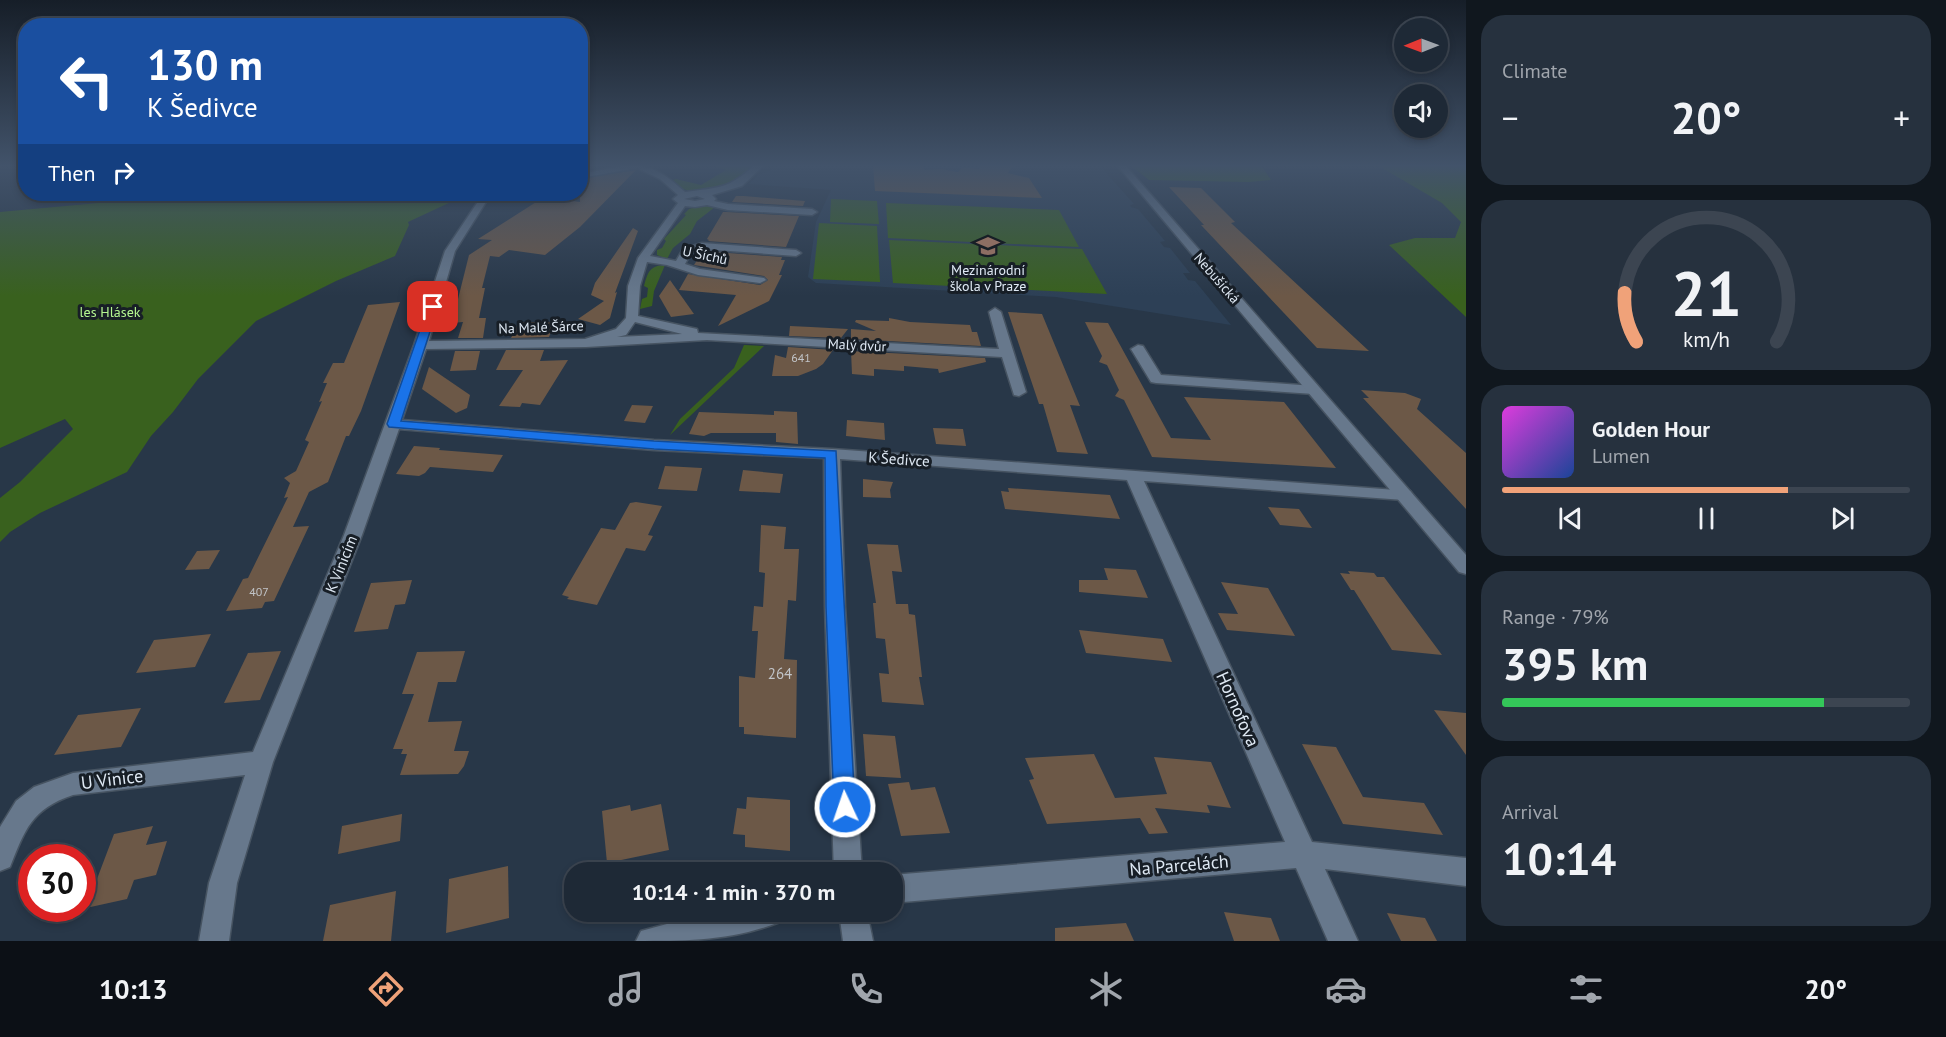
<!DOCTYPE html>
<html lang="en">
<head>
<meta charset="utf-8">
<style>
	:root { --surface:#1e2936; --page:#26313e; --text:#f1f3f6; --muted:#a1a6ad; --line:#3c4551; --accent:#f0a279 }
	body { margin:0; font-family:"PT Sans",sans-serif; background:var(--page); color:var(--text); height:100vh; display:flex; flex-direction:column; font-size:22px; white-space:nowrap }
	* { box-sizing:border-box; margin:0 }
	p { font-size:20px; color:var(--muted) }
	.icon { flex:none; width:33px; height:33px; fill:none; stroke:currentColor; stroke-width:2; stroke-linecap:round; stroke-linejoin:round }
	.map { position:relative; flex:1; overflow:hidden }
	.drawer { display:flex; flex-direction:column; gap:15px; padding:15px; background:#10171e; width:480px }
	.drawer>* { flex:none }
	.guide { position:absolute; left:18px; top:18px; width:570px; height:183px; border-radius:24px; box-shadow:0 3px 9px #0003,0 0 0 2px var(--line); background:#1a4fa0; color:#fff; overflow:hidden }
	.needle { width:39px; rotate:269deg }
	.tools { position:absolute; left:1394px; top:18px; display:grid; gap:12px }
	.tools a { display:grid; place-items:center; width:54px; height:54px; border-radius:50%; background:var(--surface); box-shadow:0 3px 9px #0003,0 0 0 2px var(--line); font-size:30px }
	.speed { position:absolute; left:18px; top:844px; display:flex; gap:12px; font-size:30px; font-weight:700; text-align:center }
	.speed>* { display:grid; place-content:center; width:78px; height:78px; border-radius:50%; background:var(--surface); box-shadow:0 3px 9px #0003,0 0 0 2px var(--line); line-height:1 }
	.speed .limit { border:9px solid #d22; background:#fff; color:#111 }
	.pin { position:absolute; display:grid; place-items:center; width:51px; height:51px; color:#fff; margin:-26px; border-radius:12px; box-shadow:0 3px 9px #0006 }
	.me { position:absolute; width:66px; margin:-33px; rotate:357deg; stroke-linejoin:round; filter:drop-shadow(0 0 4px #0008) }
	.turn { display:flex; align-items:center; gap:21px; height:126px; padding:0 30px; font-size:27px }
	.turn .icon { width:78px; height:78px; stroke-width:2.5 }
	.turn b { display:block; font-size:42px; line-height:51px }
	.then { display:flex; align-items:center; height:57px; padding:0 30px; background:#0003; gap:12px; font-size:22px }
	.big { font-size:45px; font-weight:700; line-height:1.1 }
	.drawer .widget { flex:1; display:flex; flex-direction:column; justify-content:center; gap:9px; min-width:0; padding:0 21px; border-radius:24px; background:var(--page) }
	.drawer .dial { align-items:center; gap:0 }
	.dial svg { height:156px; overflow:visible; fill:none; stroke:var(--line); stroke-width:7; stroke-linecap:round; text-anchor:middle }
	.dial text { fill:var(--text); stroke:none }
	.song { display:flex; align-items:center; gap:18px }
	.cover { width:72px; height:72px; border-radius:9px; background:linear-gradient(135deg,hsl(300 70% 55%),hsl(220 70% 35%)) }
	.played { height:6px; border-radius:3px; background:linear-gradient(90deg,var(--accent) 70%,var(--line) 70%) }
	.keys { display:flex; justify-content:space-around; direction:ltr }
	.heat { display:flex; justify-content:space-between; align-items:center; font-size:33px; direction:ltr }
	.charge { height:9px; border-radius:4px; background:linear-gradient(90deg,#34c759 79%,var(--line) 0) }
	.trip { position:absolute; left:564px; top:862px; width:339px; height:60px; border-radius:24px; background:var(--surface); box-shadow:0 3px 9px #0003,0 0 0 2px var(--line); font-weight:700; line-height:60px; text-align:center }
	.tab-bar { display:flex; height:96px; justify-content:space-around; align-items:center; background:#0c1016; color:var(--muted) }
	.tab-bar .icon { width:42px; height:42px }
	.tab-bar .on { color:var(--accent) }
	.tab-bar b { font-size:27px; color:var(--text) }
	main { display:flex; flex:1; min-height:0 }
	.map>svg:first-child { display:block }
</style>
</head>
<body>
<main>
<div class="map">
<svg width="1466" height="941" viewBox="0 0 1466 941">
	<rect width="100%" height="100%" fill="#283748"/>
	<!-- built -->
	<path fill="#2d4056" d="M776 165H1099L1134 204 1130 205 1131 207 1138 209 1165 241 1160 242 1164 247 1170 248 1190 273H1183L1188 280 1195 281 1231 325 1056 297 816 283 808 277 816 222 831 190 749 184 759 174 770 171Z"/>
	<!-- green -->
	<g fill="#39611e">
		<path d="M712 165H752L739 179 725 187 689 191 681 188 673 180 676 179 701 185 726 170Z"/>
		<path d="M1130 165H1261L1271 180 1249 182 1149 180Z"/>
		<path d="M1377 165H1466V317L1389 245 1415 238H1455L1461 222 1442 203Z"/>
		<path d="M197 194 466 195 408 222 409 225 395 256 336 281 256 321 198 379 173 412 151 436 127 472 40 513 10 532 0 542V498L20 482 73 429 65 419 0 448V212Z"/>
		<path d="M831 199 877 201 879 224 830 222Z"/>
		<path d="M886 203 1059 210 1079 247 888 238Z"/>
		<path d="M703 205 715 207 697 221 690 234 673 248 667 259 657 255V250L662 248 666 241 664 239 686 215 684 214 689 209Z"/>
		<path d="M819 223 877 226 880 282 813 279Z"/>
		<path d="M889 240 1082 249 1107 294 893 283Z"/>
		<path d="M665 265 654 291 652 306 640 309 642 299 647 297 648 288 644 286C648 272 649 266 665 265Z"/>
		<path d="M744 345 764 346 670 435 680 419 734 368Z"/>
	</g>
	<!-- building -->
	<g fill="#6c5847">
		<path d="M873 165H923L924 170 941 169 958 172 963 167 979 169 982 165H1013L1008 173 1029 178 1042 198 875 191Z"/>
		<path d="M636 170 580 227 545 255 509 250 499 257 490 256 482 288H485L479 318H486L483 338H458L463 322 452 323 469 255 492 240 478 239 544 197 580 202V180L584 178Z"/>
		<path d="M1169 187 1201 188 1235 222 1231 223 1369 351 1317 348 1201 225H1204Z"/>
		<path d="M736 196H744L805 201 803 206 732 202Z"/>
		<path d="M723 212H726L799 216 786 247 708 241 709 240 707 239Z"/>
		<path d="M633 228 638 231 615 293 617 292 610 318 600 325 578 319 604 301 591 295 595 283Z"/>
		<path d="M703 251 782 257 781 260H785L779 275H782L769 301 718 326 736 295 679 290 688 274 760 285 768 280 764 276 694 265Z"/>
		<path d="M670 280 694 314 671 317 659 296Z"/>
		<path d="M400 302 361 411 349 436H346L328 482 309 492 293 527 309 526 274 601 265 602 262 608 226 611 243 579 248 578 288 497 284 498 290 483 284 478 296 471 309 442 305 440 322 401 319 402 327 383H323L333 363H344L368 305Z"/>
		<path d="M1008 312 1042 314 1080 406 1070 405 1088 454 1057 452 1043 404H1039Z"/>
		<path d="M889 318 910 322 970 325 972 332H977L981 346 851 339V329L876 331 855 322 856 320 889 321Z"/>
		<path d="M519 322H555L549 337 511 338Z"/>
		<path d="M1085 322 1108 323 1171 438 1211 440 1184 397 1284 402 1336 468 1152 457 1124 400 1115 396 1119 390 1107 365 1099 362 1102 356Z"/>
		<path d="M790 326 811 327 848 329 841 338 789 336Z"/>
		<path d="M788 347 833 350 823 364 816 369 798 376H772L775 355 786 358Z"/>
		<path d="M506 350H544L540 361 568 360 540 405 522 403 520 407 499 406 523 370H496Z"/>
		<path d="M455 351H480L476 370 450 371Z"/>
		<path d="M851 351 985 358 986 362 939 373 938 369 904 366V371L874 369V376L852 374Z"/>
		<path d="M429 367 470 395 467 408 456 413 422 389Z"/>
		<path d="M1361 390 1405 393 1421 399 1417 409 1466 453V509L1363 398H1369Z"/>
		<path d="M632 405 653 406 645 423 624 421Z"/>
		<path d="M774 411 797 412 798 444 776 442V433H711L704 436 689 434 699 412 774 415Z"/>
		<path d="M847 420 884 423 885 440 846 436Z"/>
		<path d="M933 428 963 429 966 446 936 444Z"/>
		<path d="M414 446 440 448 439 450 503 455 493 472 430 467 425 473 419 476 396 474Z"/>
		<path d="M665 466 702 468 697 491 658 489Z"/>
		<path d="M743 470 783 474 780 493 739 491Z"/>
		<path d="M863 479 893 482 890 490 891 498 863 497Z"/>
		<path d="M1008 488 1110 495 1120 519 1005 509 1001 491 1009 492Z"/>
		<path d="M636 502 662 506 648 535 653 536 645 551 626 548 597 605 567 599 569 597 562 595 601 528 615 530 630 503Z"/>
		<path d="M1268 507 1299 509 1312 528 1280 525Z"/>
		<path d="M761 525 786 527 784 549H799L796 601 788 600 784 659 797 660 796 738 744 734V727H739V676L755 678 758 631H752L754 606 763 607 765 573 759 572Z"/>
		<path d="M867 544 898 545 902 572 892 571 896 604H908L909 614 915 615 922 677H919L924 705 882 702 879 673 889 674 885 639 876 638 873 603H876Z"/>
		<path d="M220 550 209 569 185 570 197 551Z"/>
		<path d="M1104 568 1136 570 1148 598 1079 592V580H1108Z"/>
		<path d="M1348 571 1374 573 1377 577H1384L1442 655 1392 650 1354 590H1351L1340 573 1350 574Z"/>
		<path d="M412 580 405 604 395 605 388 629 354 632 371 583Z"/>
		<path d="M1221 582 1268 588 1295 636 1227 630 1218 613 1238 614Z"/>
		<path d="M1079 630 1163 639 1172 662 1086 653Z"/>
		<path d="M211 634 195 667 136 673 154 640Z"/>
		<path d="M281 651 260 700 224 703 248 653Z"/>
		<path d="M465 651 456 682H438L428 722 462 721 454 751H469L464 766 458 774 400 775 407 754H401L403 749H393L414 694H402L417 652Z"/>
		<path d="M141 708 121 747 54 755 78 715Z"/>
		<path d="M1434 710 1466 713V755Z"/>
		<path d="M863 734 895 736 901 778 866 776Z"/>
		<path d="M1302 744 1336 747 1363 797 1424 803 1443 835 1343 824Z"/>
		<path d="M1094 754 1115 798 1167 794 1154 757 1211 762 1231 808 1207 805 1210 813 1155 808 1168 833 1149 834 1140 818 1047 824 1029 780 1034 779 1025 758Z"/>
		<path d="M909 782 911 790 935 787 950 833 901 836 888 784Z"/>
		<path d="M747 797 790 800V851L745 847V835L733 834 737 808 746 809Z"/>
		<path d="M661 804 669 850 607 863 602 811 630 805 631 811Z"/>
		<path d="M402 814 400 841 338 854 342 826Z"/>
		<path d="M153 826 146 845 167 841 156 875 134 880 127 899 86 908 114 834Z"/>
		<path d="M508 866 509 918 446 933 449 879Z"/>
		<path d="M396 891 391 941H323L330 905Z"/>
		<path d="M1224 912 1271 918 1280 941H1234Z"/>
		<path d="M1387 913 1425 918 1437 941H1401Z"/>
		<path d="M1126 923 1134 941H1055V928Z"/>
	</g>
	<g fill="none" stroke-linecap="round" stroke-linejoin="round">
		<!-- minor casing -->
		<g stroke="#465361" stroke-width="3">
			<g id="minor">
				<path d="M626 165C653 165 665 174 685 192 720 187 727 190 755 165H764L742 186 712 195 716 199 714 201 728 204 812 209 817 212 812 215 728 210 707 205 695 207 685 206 650 256 676 261 683 249 702 243 796 250 801 253 796 256 703 249 691 253 685 264 700 269 764 278 766 280 760 283 698 275 667 265 647 262 640 286 638 316 697 329 698 333 999 349 989 312 995 308 1001 312 1026 392 1019 396 1014 395 1002 357 707 340 586 347 426 349 402 420 654 440 832 449 1410 491 1413 495 1410 499 1404 500 1144 481 1312 842 1466 858V886L1325 869 1358 941H1328L1296 868 892 903V875L1285 842 1127 480 840 459 845 607 862 873H834L825 607 824 458 654 450 399 429 362 535 273 762 237 883 229 941H199L209 883 245 775 73 795C31 809 25 830 10 867L0 871V827L16 801 34 787 73 773 253 752 344 535 414 345 445 251 483 194H491L455 251 429 341 585 339 616 329 626 318 628 286 638 258 678 203 673 199 678 195 660 179 637 168 586 177 582 174ZM697 196 705 199 695 201 684 199ZM635 322 682 334 617 337 626 335Z"/>
				<path d="M1138 345 1143 346 1161 375 1314 386 1321 390 1314 394 1156 383 1151 382 1131 349Z"/>
				<path d="M711 912H784L780 922C731 941 688 941 636 941L641 931Z"/>
				<path d="M839 912H867L873 941H843Z"/>
			</g>
		</g>
		<!-- tertiary casing -->
		<g stroke="#465361" stroke-width="3">
			<path id="tertiary" d="M1117 165H1125L1466 555V574L1459 572Z"/>
		</g>
		<!-- minor -->
		<use href="#minor" fill="#67788c" fill-rule="evenodd"/>
		<!-- tertiary -->
		<use href="#tertiary" fill="#67788c" fill-rule="evenodd"/>
	</g>
	<!-- sky -->
	<linearGradient id="sky" x2="0" y2="1"><stop stop-color="#161e28"/><stop offset="0.56" stop-color="#42536a"/><stop offset="1" stop-color="#42536a" stop-opacity="0"/></linearGradient>
	<rect width="1466" height="296" fill="url(#sky)"/>
	<!-- route -->
	<path fill="#1a73e8" stroke="#114b97" stroke-width="1.5" d="M433 304 438 307 401 421 654 441 836 451 855 807 852 813 845 816 837 813 834 807 826 607 825 458 654 449 389 427 387 424 428 307Z"/>
	<!-- icons -->
	<defs>
		<g id="school-bare" transform="scale(1.8)"><path d="M0-5L7-2L0 1L-7-2ZM-4 1L0 2.5L4 1V4Q0 6-4 4Z" fill="#8d6e63" stroke="#171e26" stroke-width="2.5" paint-order="stroke"/></g>
	</defs>
	<g fill-rule="evenodd">
		<use href="#school-bare" x="988" y="246"/>
	</g>
	<g text-anchor="middle" dominant-baseline="central" stroke-width="6" stroke-linejoin="round" paint-order="stroke">
		<!-- number labels -->
		<g font-size="12" fill="#c2c5c9">
			<text x="801" y="357">641</text>
			<text x="259" y="591">407</text>
		</g>
		<!-- far-street labels -->
		<g font-size="14" fill="#dfe9f4" stroke="#171e26">
			<text transform="translate(705 255) rotate(12)">U Šíchů</text>
			<text transform="translate(1217 278) rotate(49)">Nebušická</text>
			<text transform="translate(541 327) rotate(-2)">Na Malé Šárce</text>
			<text transform="translate(857 345) rotate(3)">Malý dvůr</text>
		</g>
		<!-- far-poi labels -->
		<g font-size="14" fill="#dfe9f4" stroke="#171e26">
			<text x="988" y="270">Mezinárodní<tspan x="988" dy="16">škola v Praze</tspan></text>
		</g>
		<!-- far-park labels -->
		<g font-size="14" fill="#b5f790" stroke="#171e26">
			<text x="110" y="312">les Hlásek</text>
		</g>
		<!-- street labels -->
		<g font-size="15" fill="#dfe9f4" stroke="#171e26">
			<text transform="translate(899 459) rotate(4)">K Šedivce</text>
			<text transform="translate(341 564) rotate(-68)">K Vinicím</text>
		</g>
		<!-- near-number labels -->
		<g font-size="15" fill="#c2c5c9">
			<text x="780" y="673">264</text>
		</g>
		<!-- near-street labels -->
		<g font-size="18" fill="#dfe9f4" stroke="#171e26">
			<text transform="translate(1238 709) rotate(66)">Hornofova</text>
			<text transform="translate(112 779) rotate(-7)">U Vinice</text>
			<text transform="translate(1179 865) rotate(-5)">Na Parcelách</text>
		</g>
	</g>
</svg>
<div class="tools">
<a><svg class="needle" viewBox="-14 -14 28 28"><path d="M0-13l5 13h-10z" fill="#e53935"/><path d="M0 13l5-13h-10z" fill="#a1a6ad"/></svg></a>
<a><svg class="icon" aria-label="sound" viewBox="0 0 24 24"><path d="M4 9h4l5-4v14l-5-4H4zM17 9q2 3 0 6"/></svg></a>
</div>
<div class="speed"><div class="limit">30</div></div>
<div class="pin" style="left:433px;top:307px;background:#d93025"><svg class="icon" aria-label="arrive" viewBox="0 0 24 24"><path d="M6 21V4h12l-3 4 3 4H6"/></svg></div>
<svg class="me" style="left:845px;top:807px" viewBox="-20 -20 40 40"><circle r="17" fill="#1a73e8" stroke="#fff" stroke-width="3"/><path d="M0-11L8 9 0 5-8 9z" fill="#fff"/></svg>
<div class="trip">10:14 · 1 min · 370 m</div>
<div class="guide">
<div class="turn"><svg class="icon" aria-label="left" viewBox="0 0 24 24"><path d="M17 20v-9H6M10 6l-5 5 5 5"/></svg><div><b>130 m</b>K Šedivce</div></div>
<div class="then">Then<svg class="icon" aria-label="right" viewBox="0 0 24 24"><path d="M7 20v-9h11M14 6l5 5-5 5"/></svg></div>
</div>
</div>
<section class="drawer">
<div class="widget"><p>Climate</p>
<div class="heat"><a>−</a><b class="big">20°</b><a>+</a></div>
</div>
<div class="widget dial"><svg viewBox="0 0 100 80">
<path d="M14 69A42 42 0 1 1 86 69"/>
<path d="M14 69A42 42 0 0 1 8 44" stroke="#f0a279"/>
<text x="50" y="56" font-size="32" font-weight="700">21</text>
<text x="50" y="72" font-size="11">km/h</text>
</svg></div>
<div class="widget">
<div class="song"><i class="cover"></i><div><b>Golden Hour</b><p>Lumen</p></div></div>
<div class="played"></div>
<div class="keys"><svg class="icon" aria-label="previous" viewBox="0 0 24 24"><path d="M18 5L8 12l10 7zM5 5v14"/></svg><svg class="icon" aria-label="pause" viewBox="0 0 24 24"><path d="M8 5v14M16 5v14"/></svg><svg class="icon" aria-label="next" viewBox="0 0 24 24"><path d="M6 5l10 7-10 7zM19 5v14"/></svg></div>
</div>
<div class="widget"><p>Range · 79%</p><b class="big">395 km</b><div class="charge"></div></div>
<div class="widget"><p>Arrival</p><b class="big">10:14</b></div>
</section>
</main>
<nav class="tab-bar">
<b>10:13</b>
<svg class="icon on" aria-label="directions" viewBox="0 0 24 24"><path d="M12 3l9 9-9 9-9-9zM9 14v-3h6M13 9l2 2-2 2"/></svg>
<svg class="icon" aria-label="music" viewBox="0 0 24 24"><path d="M9 18V5l10-2v13"/><circle cx="6" cy="18" r="3"/><circle cx="16" cy="16" r="3"/></svg>
<svg class="icon" aria-label="phone" viewBox="0 0 24 24"><path d="M5 4h4l2 5-3 2q2 4 5 5l2-3 5 2v4C11 20 4 13 5 4z"/></svg>
<svg class="icon" aria-label="climate" viewBox="0 0 24 24"><path d="M12 3v18M4 7l16 10M4 17L20 7"/></svg>
<svg class="icon" aria-label="car" viewBox="0 0 24 24"><path d="M5 17H2v-5l4-1 3-4h7l3 4 3 1v5h-3M9 17h6M6 11h13"/><circle cx="7" cy="17" r="2"/><circle cx="17" cy="17" r="2"/></svg>
<svg class="icon" aria-label="filters" viewBox="0 0 24 24"><path d="M4 7h16M4 17h16"/><circle cx="9" cy="7" r="2"/><circle cx="15" cy="17" r="2"/></svg>
<b>20°</b>
</nav>
</body>
</html>
